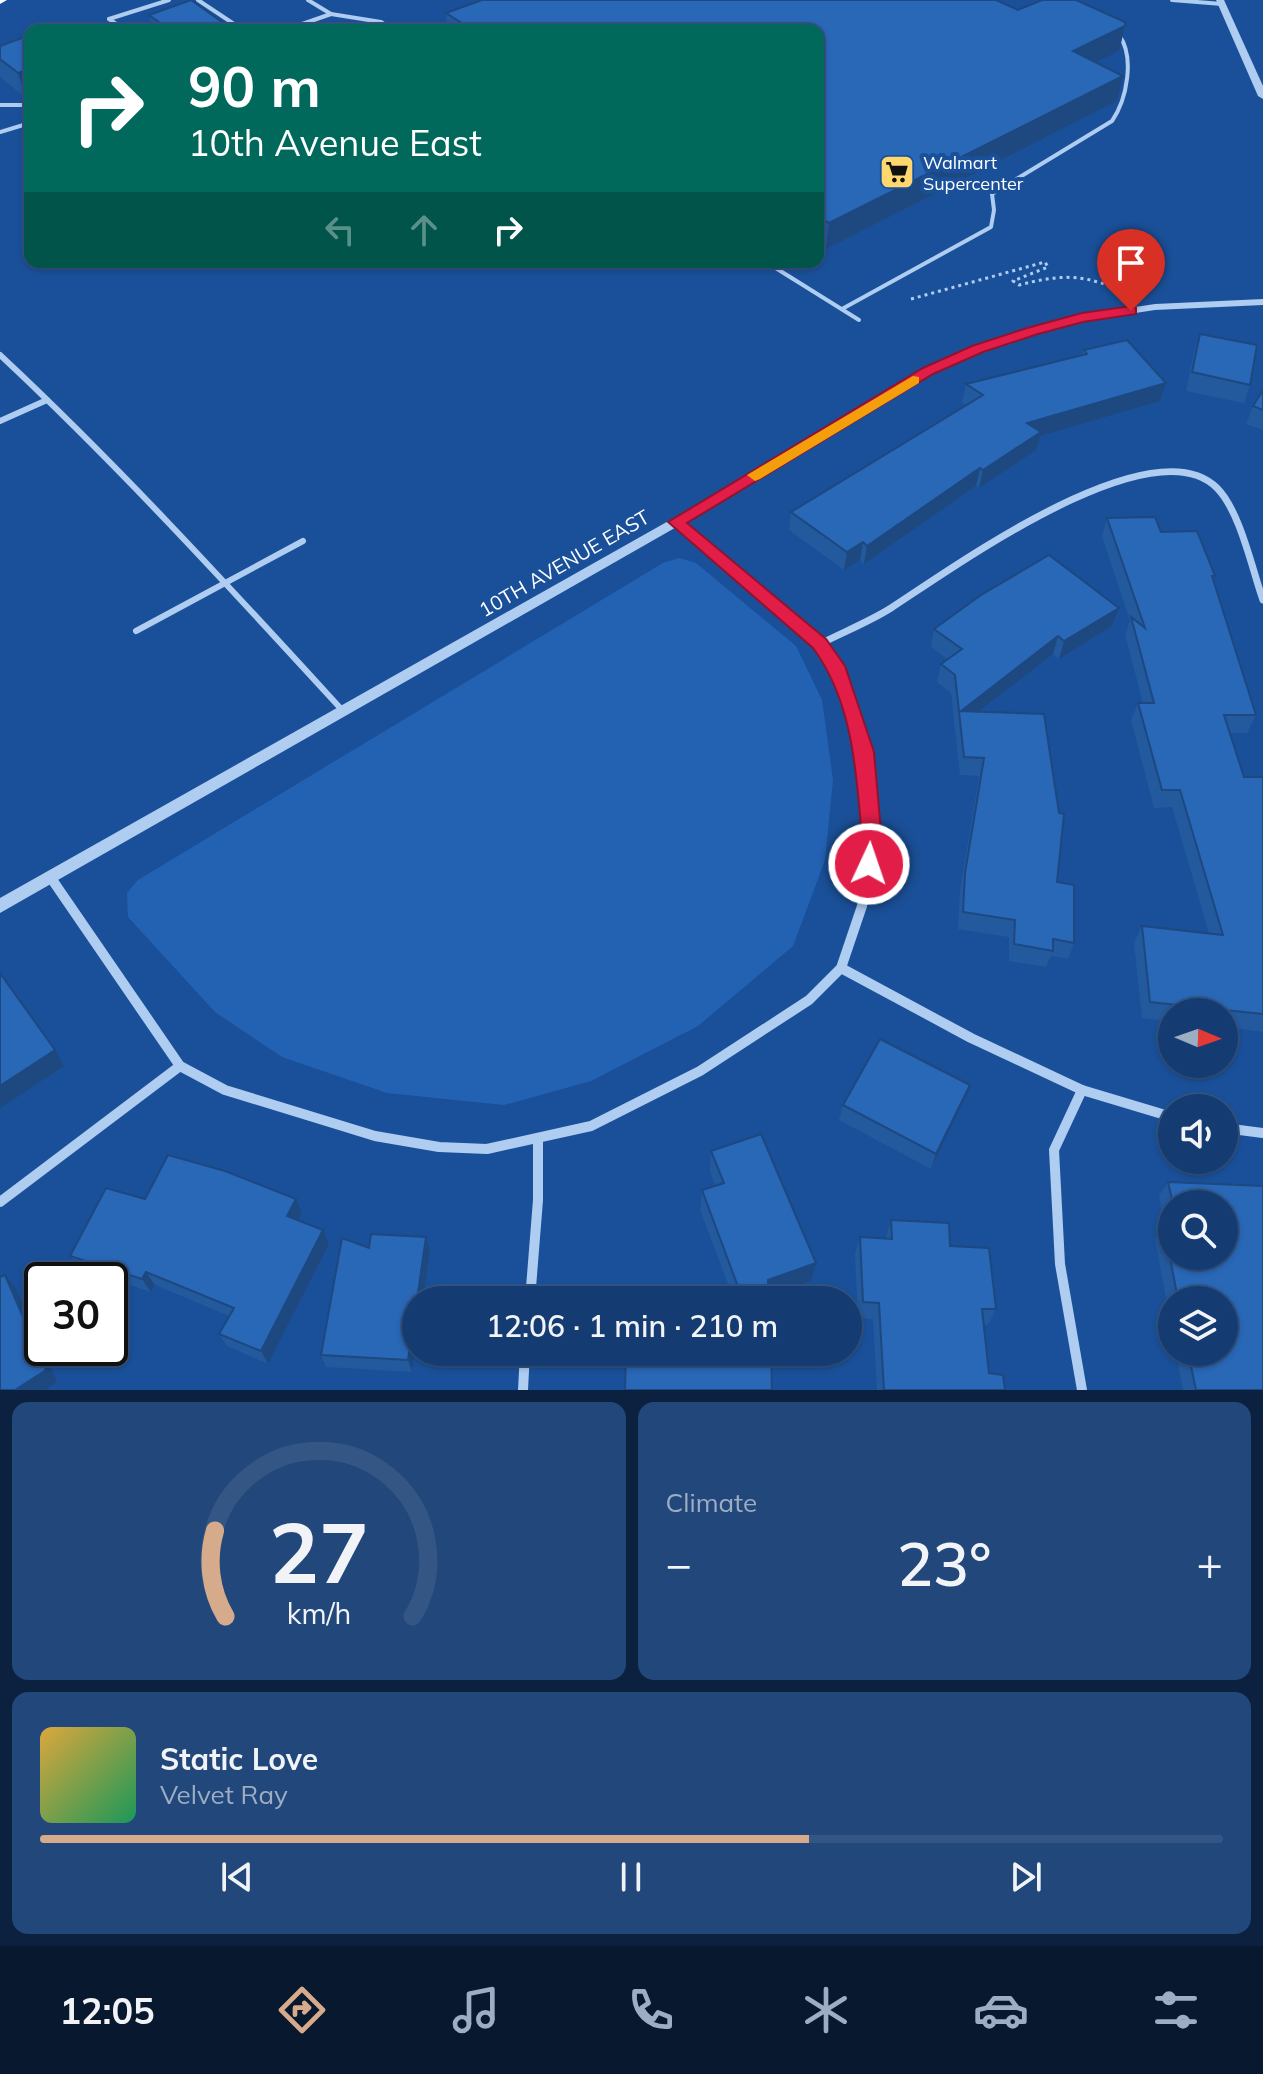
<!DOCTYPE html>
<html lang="en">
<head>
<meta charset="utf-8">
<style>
	:root { --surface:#143c73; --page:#21477b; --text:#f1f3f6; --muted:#9dadc4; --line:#335685; --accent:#d6ab8b }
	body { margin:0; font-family:Mulish,sans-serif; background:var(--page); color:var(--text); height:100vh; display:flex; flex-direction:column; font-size:30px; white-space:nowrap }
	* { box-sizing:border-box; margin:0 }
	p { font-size:26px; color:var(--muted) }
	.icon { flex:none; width:44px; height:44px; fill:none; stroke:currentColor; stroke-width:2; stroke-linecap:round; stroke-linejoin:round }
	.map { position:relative; height:1390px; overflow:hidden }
	.panel { display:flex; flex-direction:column; gap:12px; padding:12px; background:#0b213f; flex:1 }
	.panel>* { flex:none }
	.guide { position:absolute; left:24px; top:24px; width:800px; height:244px; border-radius:16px; box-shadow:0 2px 6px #0004,0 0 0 2px var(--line); background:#00695c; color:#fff; overflow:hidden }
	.needle { width:52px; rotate:92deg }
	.controls { position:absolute; left:1158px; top:998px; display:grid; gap:16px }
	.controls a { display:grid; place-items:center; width:80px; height:80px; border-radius:50%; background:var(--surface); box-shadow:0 2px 6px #0004,0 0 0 2px var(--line); font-size:40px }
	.speed { position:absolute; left:24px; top:1262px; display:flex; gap:16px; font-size:40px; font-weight:700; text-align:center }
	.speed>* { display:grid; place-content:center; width:104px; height:104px; border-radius:50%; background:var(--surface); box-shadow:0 2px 6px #0004,0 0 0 2px var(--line); line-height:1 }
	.speed .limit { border:4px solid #111; border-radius:12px; background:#fff; color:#111 }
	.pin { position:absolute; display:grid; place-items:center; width:68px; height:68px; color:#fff; margin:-82px -34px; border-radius:50% 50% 50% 0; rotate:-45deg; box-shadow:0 0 8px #0007 }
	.pin .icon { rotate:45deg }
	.me { position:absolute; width:88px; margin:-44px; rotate:3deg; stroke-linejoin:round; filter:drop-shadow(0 0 6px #0008) }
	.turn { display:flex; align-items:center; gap:28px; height:168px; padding:0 32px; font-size:36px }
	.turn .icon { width:104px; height:104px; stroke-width:2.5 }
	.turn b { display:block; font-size:56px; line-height:68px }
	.lanes { display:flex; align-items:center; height:76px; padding:0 32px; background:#0003; justify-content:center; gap:40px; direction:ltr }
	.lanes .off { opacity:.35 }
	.big { font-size:60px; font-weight:600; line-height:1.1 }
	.panel .widget { flex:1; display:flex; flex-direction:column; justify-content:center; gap:12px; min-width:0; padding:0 28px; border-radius:16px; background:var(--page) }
	.panel .dial { align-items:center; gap:0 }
	.dial svg { height:208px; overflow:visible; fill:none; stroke:var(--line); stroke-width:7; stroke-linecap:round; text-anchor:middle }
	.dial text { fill:var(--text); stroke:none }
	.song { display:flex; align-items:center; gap:24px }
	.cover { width:96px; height:96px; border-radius:12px; background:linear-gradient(135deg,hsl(40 70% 55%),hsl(150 70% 35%)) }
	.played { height:8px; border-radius:4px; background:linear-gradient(90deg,var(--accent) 65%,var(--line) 65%) }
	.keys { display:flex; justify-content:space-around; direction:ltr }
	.heat { display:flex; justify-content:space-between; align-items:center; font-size:44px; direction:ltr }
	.panel .tiles { flex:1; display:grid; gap:12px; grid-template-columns:1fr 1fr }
	.widget:last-child { grid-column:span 2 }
	.trip { position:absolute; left:402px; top:1286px; width:460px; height:80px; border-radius:40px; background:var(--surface); box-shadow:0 2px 6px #0004,0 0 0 2px var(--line); font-weight:600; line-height:80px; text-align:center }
	.dock { display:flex; height:128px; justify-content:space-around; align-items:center; background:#08182e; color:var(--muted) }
	.dock .icon { width:56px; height:56px }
	.dock .current { color:var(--accent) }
	.dock b { font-size:36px; color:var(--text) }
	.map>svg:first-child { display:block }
</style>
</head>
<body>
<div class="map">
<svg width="1263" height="1390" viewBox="0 0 1263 1390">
	<rect width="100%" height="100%" fill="#1a5099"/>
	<!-- green -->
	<path fill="#2362b3" d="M679 558 696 563 796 646 822 700 833 780 825 860 793 946 698 1026 591 1081 504 1105 387 1093 282 1057 215 1012 128 917 127 893 138 880 663 563Z"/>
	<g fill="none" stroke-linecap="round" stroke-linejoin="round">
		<!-- path -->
		<path stroke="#afccf1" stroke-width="3" stroke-dasharray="3 4" stroke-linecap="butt" d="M911 299 1045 262 1048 267 1013 281 1019 285C1054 276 1078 273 1112 287"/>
		<!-- service-far1 -->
		<g stroke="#afccf1" stroke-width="4">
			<path d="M198 0 243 30"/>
			<path d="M308 0 331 14 381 22 393 30"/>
			<path d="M1172 0 1222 4"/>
			<path d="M109 19 169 0"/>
			<path d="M109 19 125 30"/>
			<path d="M285 30 331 14"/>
			<path d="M0 105H30"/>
			<path d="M0 132 30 123"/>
			<path d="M766 262 859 320"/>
			<path d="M842 309 991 227 994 210 992 194 1112 121C1127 99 1135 57 1119 35"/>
		</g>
		<!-- service -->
		<g stroke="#afccf1" stroke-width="6">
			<path d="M0 355C120 467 232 590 343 711"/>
			<path d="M0 421 47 400"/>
			<path d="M136 631 303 541"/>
		</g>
		<!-- minor-far1 -->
		<g stroke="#afccf1" stroke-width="7">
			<path d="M676 522 820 644C851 687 864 743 868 795"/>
			<path d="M820 644C843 632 869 622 891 608 950 570 1152 423 1217 488 1240 511 1252 569 1263 600"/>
		</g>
		<!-- minor -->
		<g stroke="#afccf1" stroke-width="10">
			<path d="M51 878 180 1066 225 1090 375 1136 439 1147 487 1149 591 1126 700 1071 809 1000 841 968 862 906 872 843 868 793"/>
			<path d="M841 968 971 1038 1082 1090 1172 1117"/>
			<path d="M1082 1090 1054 1150 1060 1264 1082 1390"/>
			<path d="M1224 1128 1263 1133"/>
			<path d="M0 1202 180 1066"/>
			<path d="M530 1300 538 1200V1139"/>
			<path d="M523 1390 525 1352"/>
		</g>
		<!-- tertiary -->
		<g fill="#afccf1" fill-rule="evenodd">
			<path d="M1216 0H1224L1263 86V99L1258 96Z"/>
			<path d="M1263 299V305L1155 310 1083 321 982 351 932 373 680 525 0 913V898L672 519 924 369 974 347 1082 315 1155 304Z"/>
		</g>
		<!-- primary -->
		<path fill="#f9fbff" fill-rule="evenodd" d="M0 0H7L0 4Z"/>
	</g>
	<!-- wall -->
	<g fill="#23599d" fill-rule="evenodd">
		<path d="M1018 10 1125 26 1119 51 1095 62 1117 101 826 249 818 244V30H447L446 13Z"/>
		<path d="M149 15 227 30H160L151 23Z"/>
		<path d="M30 35 26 98 0 77V46Z"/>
		<path d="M1200 334 1250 385 1244 403 1186 391 1194 352Z"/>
		<path d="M1084 350 1166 383 1160 401 1040 436 1036 450 979 488 976 486 864 564 860 560 844 570 789 530 791 512 966 405 962 403 966 384 1082 355Z"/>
		<path d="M1263 390V430L1246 424 1253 406Z"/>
		<path d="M1107 518 1161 532 1215 576 1213 580 1256 715 1247 733H1230L1244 777H1263V1032L1224 1027V1012H1172V1022L1142 1018 1134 943 1142 926 1209 933 1172 807 1154 808 1131 720 1138 703H1143L1125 635 1130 621 1102 536Z"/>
		<path d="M1112 626 1059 659 1053 654 979 711 1057 882 1074 943 1068 959 1051 956 1046 967 1009 961V937L958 929 960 890 979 776 960 775 951 693 937 682 941 664 947 659 931 647 934 629Z"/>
		<path d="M964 1100 931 1169 839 1120 843 1105Z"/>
		<path d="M711 1151 811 1281 769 1296V1300H734L700 1210 702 1190 715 1186 710 1171Z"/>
		<path d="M1168 1182 1263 1186V1390H1183L1176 1352H1224V1300H1172V1331L1155 1239 1164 1225 1159 1196ZM1172 1204H1224V1256H1172Z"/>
		<path d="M302 1213 298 1220 329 1244 268 1364 227 1346 219 1334 229 1316 155 1285 151 1292 80 1269 70 1256Z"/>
		<path d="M891 1220 950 1246 996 1309 988 1325H984L989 1373 1005 1390H877L873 1319 858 1318 855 1254 860 1237 886 1238Z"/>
		<path d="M369 1248 430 1251 412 1372 326 1367 321 1355Z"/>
	</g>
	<!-- shaded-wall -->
	<g fill="#1d4880">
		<path d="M226 25 227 30H211Z"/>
		<path d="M1125 26 1119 51 1067 76 1073 51Z"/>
		<path d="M30 69V97L26 98 18 73Z"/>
		<path d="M1123 76 1117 101 826 249 829 223Z"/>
		<path d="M1166 383 1160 401 1040 436 1036 450 979 488 983 470 1027 423Z"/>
		<path d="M980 468 976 486 864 564 867 546Z"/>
		<path d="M863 542 860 560 844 570 847 552Z"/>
		<path d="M1119 608 1112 626 1059 659 1064 641Z"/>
		<path d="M1058 636 1053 654 961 725V711Z"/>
		<path d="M55 1050 64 1066 0 1108V1086Z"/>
		<path d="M970 1085 964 1100 931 1169 936 1154Z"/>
		<path d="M296 1199 302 1213 293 1230 287 1216Z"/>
		<path d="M323 1230 329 1244 268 1364 261 1351Z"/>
		<path d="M426 1237 430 1251 423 1300H417Z"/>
		<path d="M816 1263 811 1281 765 1297 768 1280Z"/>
		<path d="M146 1272 155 1285 151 1292 142 1279Z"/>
		<path d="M5 1275 16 1288 57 1382 45 1390H15Z"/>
		<path d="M416 1308V1348L412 1372 408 1360Z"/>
	</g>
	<!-- building -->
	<g fill="#2967b7" stroke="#1d4880" stroke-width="2">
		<path d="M191 0 226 25 211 30H170L149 15Z"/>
		<path d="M482 0H996L1018 10 1042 0H1076L1125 22V26L1073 51 1123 76 829 223 818 216V30H473L446 13Z"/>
		<path d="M65 23 74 30H45Z"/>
		<path d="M30 35V69L18 73 0 59V46Z"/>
		<path d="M1200 334 1257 345 1250 385 1192 372Z"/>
		<path d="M1127 340 1166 383 1027 423 1041 432 983 470 980 468 867 546 863 542 847 552 791 512 983 395 966 384 1087 354 1084 350Z"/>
		<path d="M1263 390V410L1253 406Z"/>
		<path d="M1155 517 1161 532 1197 531 1215 576H1212L1256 715H1224L1244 777H1263V1014L1150 1002 1142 926 1223 935 1180 790H1162L1138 703H1154L1131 617 1145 628 1107 518Z"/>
		<path d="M1049 555 1119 608 1064 641 1058 636 961 711 1044 714 1059 813 1064 814 1057 882 1074 885V943L1053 939V951L1014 944 1015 920 963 912 965 873 984 758 964 757 955 675 941 664 962 649 934 629 981 595Z"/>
		<path d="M0 973 55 1050 0 1086Z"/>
		<path d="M880 1039 970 1085 936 1154 843 1105Z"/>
		<path d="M761 1134 816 1263 768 1280 769 1300H743L702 1190 724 1183 711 1151Z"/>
		<path d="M168 1155 225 1171 296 1199 287 1216 323 1230 261 1351 219 1334 234 1308 146 1272 142 1279 70 1256 106 1188 145 1199Z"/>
		<path d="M1168 1182 1263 1186V1390H1196L1188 1352H1224V1300H1178L1164 1225 1172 1226V1256H1224V1204H1173Z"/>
		<path d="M891 1220 949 1223 950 1246 989 1248 996 1309H982L989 1373 1003 1375 1005 1390H884L879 1303 863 1302 860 1237 892 1239Z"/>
		<path d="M371 1234 426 1237 417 1300H416V1308L408 1360 321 1355 342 1238 369 1248Z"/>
		<path d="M5 1275 46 1370 15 1390H0V1277Z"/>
		<path d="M626 1352H771L772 1390H625Z"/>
	</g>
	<!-- route -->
	<path fill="#e11d48" stroke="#92132f" stroke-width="2" d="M1131 306 1136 308V314L1083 322 1038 334 983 352 933 374 687 523 826 639 845 666 874 752 882 843 876 870 869 872 862 870C856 859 862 840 861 827 856 766 851 699 813 648L668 522 923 368 972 346 1027 328 1082 313Z"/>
	<!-- slow -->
	<path fill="#f59e0b" d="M913 376 919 377V383L760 479 755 481 747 475Z"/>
	<!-- icons -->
	<defs>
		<g id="supermarket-square" transform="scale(1.8)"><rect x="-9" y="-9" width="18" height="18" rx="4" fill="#ffd76f" stroke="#1a5099"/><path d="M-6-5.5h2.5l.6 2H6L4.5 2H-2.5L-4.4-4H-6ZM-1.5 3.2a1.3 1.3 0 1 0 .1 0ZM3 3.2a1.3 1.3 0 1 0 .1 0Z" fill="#111"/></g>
	</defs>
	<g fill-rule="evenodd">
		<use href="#supermarket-square" x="897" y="172"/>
	</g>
	<g text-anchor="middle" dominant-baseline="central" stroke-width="8" stroke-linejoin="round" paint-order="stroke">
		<!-- far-poi labels -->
		<g font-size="18" fill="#fff" stroke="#1a5099" text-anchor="start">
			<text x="923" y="162">Walmart<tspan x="923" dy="21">Supercenter</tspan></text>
		</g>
		<!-- street labels -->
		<g font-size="20" fill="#fff" stroke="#1a5099">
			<text transform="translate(564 563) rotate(-30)">10TH AVENUE EAST</text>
		</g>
	</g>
</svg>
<div class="controls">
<a><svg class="needle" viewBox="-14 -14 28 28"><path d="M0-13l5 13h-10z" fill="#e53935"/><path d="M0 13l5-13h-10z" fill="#9dadc4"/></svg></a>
<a><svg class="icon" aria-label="sound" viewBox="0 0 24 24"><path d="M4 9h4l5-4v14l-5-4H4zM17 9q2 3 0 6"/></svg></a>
<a><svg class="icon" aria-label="search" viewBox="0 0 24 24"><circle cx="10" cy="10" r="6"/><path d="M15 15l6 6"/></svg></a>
<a><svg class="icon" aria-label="layers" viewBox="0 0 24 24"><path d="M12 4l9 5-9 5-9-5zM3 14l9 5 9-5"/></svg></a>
</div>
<div class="speed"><div class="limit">30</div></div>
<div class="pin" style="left:1131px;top:311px;background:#d93025"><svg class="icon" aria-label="arrive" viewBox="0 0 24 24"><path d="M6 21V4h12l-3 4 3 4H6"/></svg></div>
<svg class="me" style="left:869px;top:864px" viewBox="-20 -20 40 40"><circle r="17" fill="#e11d48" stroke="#fff" stroke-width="3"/><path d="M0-11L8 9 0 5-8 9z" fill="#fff"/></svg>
<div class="trip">12:06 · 1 min · 210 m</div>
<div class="guide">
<div class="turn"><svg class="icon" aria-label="right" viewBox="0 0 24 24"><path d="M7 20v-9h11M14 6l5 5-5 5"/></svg><div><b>90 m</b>10th Avenue East</div></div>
<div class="lanes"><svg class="icon off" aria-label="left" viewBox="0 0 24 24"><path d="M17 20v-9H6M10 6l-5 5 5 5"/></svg><svg class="icon off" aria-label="ahead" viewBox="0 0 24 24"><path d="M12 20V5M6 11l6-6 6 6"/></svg><svg class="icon" aria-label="right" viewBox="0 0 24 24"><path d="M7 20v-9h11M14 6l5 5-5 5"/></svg></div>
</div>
</div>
<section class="panel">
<div class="tiles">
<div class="widget dial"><svg viewBox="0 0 100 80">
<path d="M14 69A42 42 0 1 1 86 69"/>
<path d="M14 69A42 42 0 0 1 10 36" stroke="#d6ab8b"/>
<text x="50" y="56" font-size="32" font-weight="700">27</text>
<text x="50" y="72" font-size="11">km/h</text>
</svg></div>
<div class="widget"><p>Climate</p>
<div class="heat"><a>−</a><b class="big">23°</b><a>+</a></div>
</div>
<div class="widget">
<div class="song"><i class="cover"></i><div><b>Static Love</b><p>Velvet Ray</p></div></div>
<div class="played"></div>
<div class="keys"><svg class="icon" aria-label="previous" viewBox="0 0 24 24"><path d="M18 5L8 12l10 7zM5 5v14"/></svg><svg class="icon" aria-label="pause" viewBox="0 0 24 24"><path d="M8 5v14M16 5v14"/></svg><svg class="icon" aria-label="next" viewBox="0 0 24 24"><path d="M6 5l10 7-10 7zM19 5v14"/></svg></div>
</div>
</div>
</section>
<nav class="dock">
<b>12:05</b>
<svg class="icon current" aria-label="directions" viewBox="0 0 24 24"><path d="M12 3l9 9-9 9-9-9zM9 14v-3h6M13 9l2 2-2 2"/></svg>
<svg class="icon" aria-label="music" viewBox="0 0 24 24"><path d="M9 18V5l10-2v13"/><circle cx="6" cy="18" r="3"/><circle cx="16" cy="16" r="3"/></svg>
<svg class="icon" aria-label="phone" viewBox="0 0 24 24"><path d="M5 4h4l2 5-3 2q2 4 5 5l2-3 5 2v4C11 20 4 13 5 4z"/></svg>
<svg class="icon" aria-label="climate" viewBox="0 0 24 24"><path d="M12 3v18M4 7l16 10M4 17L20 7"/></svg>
<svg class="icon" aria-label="car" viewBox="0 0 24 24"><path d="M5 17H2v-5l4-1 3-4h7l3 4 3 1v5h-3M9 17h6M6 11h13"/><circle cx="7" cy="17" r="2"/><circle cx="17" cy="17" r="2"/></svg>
<svg class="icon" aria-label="filters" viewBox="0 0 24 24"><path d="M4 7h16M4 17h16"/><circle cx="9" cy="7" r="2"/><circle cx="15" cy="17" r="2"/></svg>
</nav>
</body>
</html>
